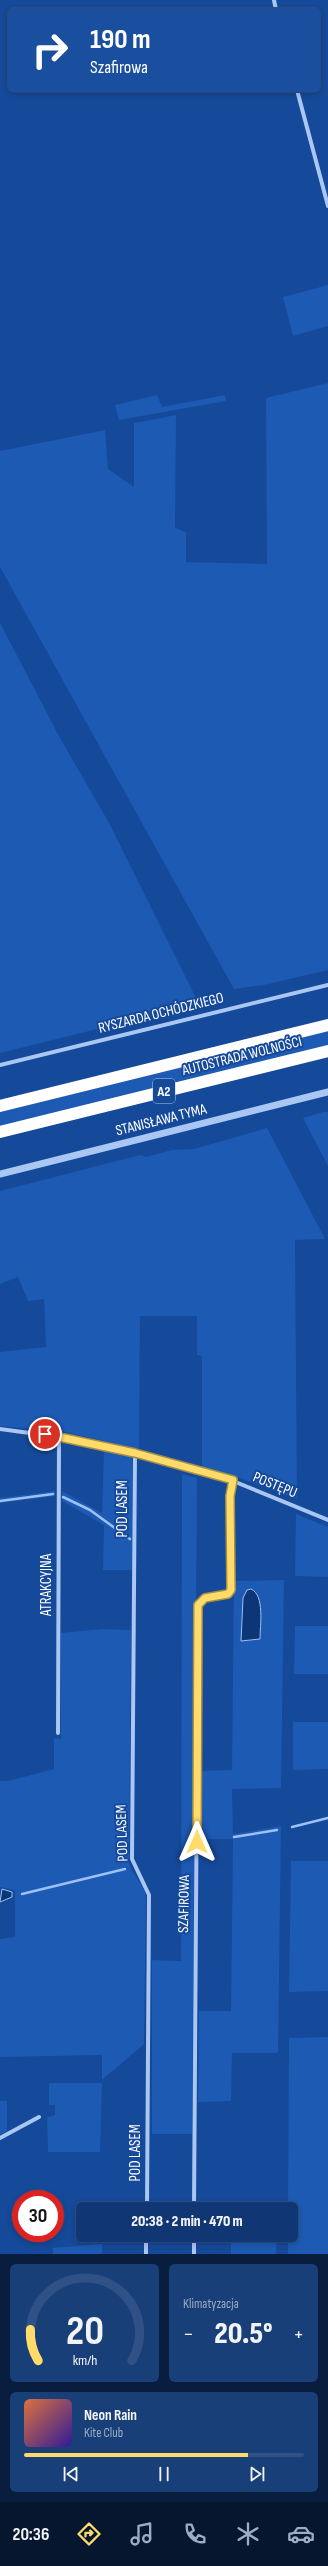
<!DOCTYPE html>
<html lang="pl">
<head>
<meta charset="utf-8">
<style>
	:root { --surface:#103773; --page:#193f78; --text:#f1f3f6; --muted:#9cacc4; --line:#305185; --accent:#ffdb6b }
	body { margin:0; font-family:"Sofia Sans Condensed",sans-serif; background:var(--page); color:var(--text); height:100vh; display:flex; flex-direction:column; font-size:15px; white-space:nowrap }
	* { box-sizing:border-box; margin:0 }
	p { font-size:13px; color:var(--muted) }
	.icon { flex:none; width:22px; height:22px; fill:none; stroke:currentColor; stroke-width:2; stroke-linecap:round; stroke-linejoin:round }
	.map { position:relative; height:2254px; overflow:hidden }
	.panel { display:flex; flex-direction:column; gap:10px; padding:10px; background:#091e3f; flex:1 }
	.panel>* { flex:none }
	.banner { position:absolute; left:8px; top:8px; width:312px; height:84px; border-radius:6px; box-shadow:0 2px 6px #0003,0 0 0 1px var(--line); background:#1a4fa0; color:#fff; overflow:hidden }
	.speed { position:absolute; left:12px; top:2190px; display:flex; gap:8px; font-size:20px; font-weight:700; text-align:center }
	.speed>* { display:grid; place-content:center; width:52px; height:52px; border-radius:50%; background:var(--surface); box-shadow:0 2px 6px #0003,0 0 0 1px var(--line); line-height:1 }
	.speed .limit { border:6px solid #d22; background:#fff; color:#111 }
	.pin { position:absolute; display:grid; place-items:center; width:34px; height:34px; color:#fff; margin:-17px; border:2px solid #fff; border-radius:50%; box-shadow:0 1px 4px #0007 }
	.me { position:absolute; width:44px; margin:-22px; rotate:0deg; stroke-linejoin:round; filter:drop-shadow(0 0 3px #0008) }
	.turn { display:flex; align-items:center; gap:14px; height:84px; padding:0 16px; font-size:18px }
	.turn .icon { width:52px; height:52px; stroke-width:2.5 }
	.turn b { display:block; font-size:28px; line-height:34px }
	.big { font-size:30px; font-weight:800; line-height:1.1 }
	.panel .card { flex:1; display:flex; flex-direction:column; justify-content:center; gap:6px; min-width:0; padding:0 14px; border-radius:6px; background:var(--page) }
	.panel .dial { align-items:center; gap:0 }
	.dial svg { height:104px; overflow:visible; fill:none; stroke:var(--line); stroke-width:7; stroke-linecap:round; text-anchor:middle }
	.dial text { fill:var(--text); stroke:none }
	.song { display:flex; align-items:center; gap:12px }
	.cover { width:48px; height:48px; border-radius:6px; background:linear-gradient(135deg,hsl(20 70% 55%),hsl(250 70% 35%)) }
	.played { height:4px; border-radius:2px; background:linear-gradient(90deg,var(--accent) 80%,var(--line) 80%) }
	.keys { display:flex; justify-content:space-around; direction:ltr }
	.heat { display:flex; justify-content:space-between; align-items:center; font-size:22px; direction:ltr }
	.panel .tiles { flex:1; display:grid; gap:10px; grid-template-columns:1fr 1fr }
	.card:last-child { grid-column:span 2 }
	.trip { position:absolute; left:76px; top:2202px; width:222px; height:40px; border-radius:6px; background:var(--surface); box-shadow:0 2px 6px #0003,0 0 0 1px var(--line); font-weight:800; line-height:40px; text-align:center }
	.tab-bar { display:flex; height:64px; justify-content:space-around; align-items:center; background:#06162e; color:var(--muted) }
	.tab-bar .icon { width:28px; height:28px }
	.tab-bar .on { color:var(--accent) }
	.tab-bar b { font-size:18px; color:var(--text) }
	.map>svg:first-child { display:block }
</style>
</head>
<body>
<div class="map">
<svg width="328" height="2254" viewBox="0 0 328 2254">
	<rect width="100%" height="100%" fill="#154999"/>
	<!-- green -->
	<g fill="#1d5ab3" fill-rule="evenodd">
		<path d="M328 285V326L293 336 283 297Z"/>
		<path d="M328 383V970L264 985 234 989 0 567V451L105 430 108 469 134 487V423L176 415 175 528 186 532V562L267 564 266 398ZM236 683 235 950 236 684Z"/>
		<path d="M157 395 162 407 225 395 226 401 119 420 115 405Z"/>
		<path d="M0 623 60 738 108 821 199 1004 0 1053Z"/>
		<path d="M328 1031V1046L0 1126V1112Z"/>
		<path d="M323 1112H328V1166L303 1118Z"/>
		<path d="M267 1128 324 1237V1239L295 1240 297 1499 234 1476 202 1467V1356L197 1355V1316H140L139 1449 65 1432 0 1426V1352L46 1347 44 1299 28 1301 18 1277 0 1284V1191L140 1155 146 1157 172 1150 194 1149Z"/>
		<path d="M104 1451 132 1457V1570H103L104 1525 62 1501V1491L102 1513Z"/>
		<path d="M182 1474 197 1478 192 2134H152V1960L181 1961Z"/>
		<path d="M55 1491V1496L0 1503V1498Z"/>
		<path d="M296 1514 328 1527V1577L295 1576Z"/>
		<path d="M284 1580 281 1788 232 1789 233 1834 281 1826 278 2053H232L231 2101 198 2102 199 2011H231L233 1839H200V1771L232 1770 234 1581Z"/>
		<path d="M295 1626H328V1674H294Z"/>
		<path d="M102 1629 131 1630 129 1863C133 1877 143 1883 146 1896L144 2044 102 2080V2055L0 2057V1939L15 1937V1890L0 1887V1781H8L54 1769V1738L61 1739V1633Z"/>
		<path d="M293 1722H328V1769L293 1770Z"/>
		<path d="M291 1861H328V1991L289 1992Z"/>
		<path d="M328 2037V2254H288V2235H291V2209H288L289 2038Z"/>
		<path d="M49 2083H102L100 2152H48L47 2117 55 2115V2105H49Z"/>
		<path d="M0 2101H7V2131L0 2135Z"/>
		<path d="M231 2235H277L276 2254H231Z"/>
		<path d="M102 2244V2254H53V2248Z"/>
	</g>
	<!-- water -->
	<g fill="#0d3676" stroke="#9cc1f5">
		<path d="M251 1589C265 1595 260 1626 260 1639L241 1641 243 1598 247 1590Z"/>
		<path d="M2 1889 12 1892V1897L0 1902Z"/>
	</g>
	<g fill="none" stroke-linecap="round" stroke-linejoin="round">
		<!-- stream -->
		<g stroke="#9cc1f5" stroke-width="2.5">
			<path d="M63 1497 90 1510 130 1539"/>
			<path d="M0 1501 53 1494"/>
			<path d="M292 1827 328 1818"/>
			<path d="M234 1837 277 1830"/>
			<path d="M22 1894 125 1869"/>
		</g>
		<!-- minor -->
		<g stroke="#a9c7f2" stroke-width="4">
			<path d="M274 0 276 10"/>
			<path d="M297 90 328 206"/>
			<path d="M0 1065 328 985"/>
			<path d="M0 1429 59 1437 145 1456 233 1481 328 1520"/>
			<path d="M135 1453 132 1859 149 1895 147 2209"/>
			<path d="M58 1733 59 1437"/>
			<path d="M0 2138 39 2117"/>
			<path d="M194 2209 198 1612 202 1599 229 1594 231 1590 230 1496 233 1481"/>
			<path d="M146 2254V2235"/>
			<path d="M194 2254V2235"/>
		</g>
		<!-- tertiary -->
		<path stroke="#a9c7f2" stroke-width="7" d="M0 1174 328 1092"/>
		<!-- motorway -->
		<g stroke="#fff" stroke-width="12">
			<path d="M0 1106 328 1025"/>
			<path d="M0 1132 328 1051"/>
		</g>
	</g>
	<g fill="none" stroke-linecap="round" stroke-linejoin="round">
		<!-- route casing -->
		<g stroke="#a68e46" stroke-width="10">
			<path id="route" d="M45 1434 135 1453 233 1480 230 1496 231 1590 228 1594 205 1598 198 1605 197 1842"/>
		</g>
		<!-- route -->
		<use href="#route" stroke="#ffdb6b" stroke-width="7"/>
	</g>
	<g text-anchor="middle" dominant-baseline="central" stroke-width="4" stroke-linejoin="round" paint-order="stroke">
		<!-- shield labels -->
		<rect fill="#154999" stroke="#b9c8e0" stroke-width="1" x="153" y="1079" width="22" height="24" rx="3"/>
		<g font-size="14" font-weight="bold" fill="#fff">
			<text x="164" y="1091">A2</text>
		</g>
		<!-- street labels -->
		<g font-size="15" fill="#fff" stroke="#154999">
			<text transform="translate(161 1013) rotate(-14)">RYSZARDA OCHÓDZKIEGO</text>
			<text transform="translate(242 1056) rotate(-14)">AUTOSTRADA WOLNOŚCI</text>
			<text transform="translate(161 1120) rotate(-14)">STANISŁAWA TYMA</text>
			<text transform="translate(275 1485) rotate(22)">POSTĘPU</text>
			<text transform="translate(122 1509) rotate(-90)">POD LASEM</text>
			<text transform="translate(46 1585) rotate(-90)">ATRAKCYJNA</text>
			<text transform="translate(122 1833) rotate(-92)">POD LASEM</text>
			<text transform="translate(184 1904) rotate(-89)">SZAFIROWA</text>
			<text transform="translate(135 2153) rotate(-90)">POD LASEM</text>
		</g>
	</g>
</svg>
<div class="speed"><div class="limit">30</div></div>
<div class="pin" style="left:45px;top:1434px;background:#d93025"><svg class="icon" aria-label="arrive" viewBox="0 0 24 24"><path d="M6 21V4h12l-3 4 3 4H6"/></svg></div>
<svg class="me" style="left:197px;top:1842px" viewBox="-20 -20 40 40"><path d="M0-17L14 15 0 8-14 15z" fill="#ffdb6b" stroke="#fff" stroke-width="4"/></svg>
<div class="trip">20:38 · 2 min · 470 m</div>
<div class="banner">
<div class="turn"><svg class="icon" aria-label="right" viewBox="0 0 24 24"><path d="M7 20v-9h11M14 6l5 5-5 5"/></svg><div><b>190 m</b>Szafirowa</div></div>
</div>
</div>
<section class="panel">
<div class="tiles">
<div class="card dial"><svg viewBox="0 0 100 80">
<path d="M14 69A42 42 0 1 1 86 69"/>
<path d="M14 69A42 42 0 0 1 8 45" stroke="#ffdb6b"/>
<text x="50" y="56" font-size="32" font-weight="700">20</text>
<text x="50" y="72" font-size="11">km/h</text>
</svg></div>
<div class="card"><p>Klimatyzacja</p>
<div class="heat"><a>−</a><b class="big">20.5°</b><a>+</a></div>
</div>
<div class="card">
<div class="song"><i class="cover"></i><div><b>Neon Rain</b><p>Kite Club</p></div></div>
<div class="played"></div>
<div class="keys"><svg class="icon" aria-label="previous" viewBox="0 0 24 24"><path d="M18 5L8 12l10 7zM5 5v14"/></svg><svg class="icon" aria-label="pause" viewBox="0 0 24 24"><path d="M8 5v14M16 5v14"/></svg><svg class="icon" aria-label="next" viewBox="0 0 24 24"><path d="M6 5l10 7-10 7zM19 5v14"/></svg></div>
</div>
</div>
</section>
<nav class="tab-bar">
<b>20:36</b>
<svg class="icon on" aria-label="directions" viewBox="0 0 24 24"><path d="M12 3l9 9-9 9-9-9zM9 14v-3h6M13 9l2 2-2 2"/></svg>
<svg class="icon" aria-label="music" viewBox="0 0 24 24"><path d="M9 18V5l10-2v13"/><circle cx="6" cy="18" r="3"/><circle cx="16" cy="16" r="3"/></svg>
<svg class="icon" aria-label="phone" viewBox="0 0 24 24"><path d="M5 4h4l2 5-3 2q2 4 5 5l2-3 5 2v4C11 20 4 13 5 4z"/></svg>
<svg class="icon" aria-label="climate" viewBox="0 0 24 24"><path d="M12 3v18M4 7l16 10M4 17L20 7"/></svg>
<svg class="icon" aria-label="car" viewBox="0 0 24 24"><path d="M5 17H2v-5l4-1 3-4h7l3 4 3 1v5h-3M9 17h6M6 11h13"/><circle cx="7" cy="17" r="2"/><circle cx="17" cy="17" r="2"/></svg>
</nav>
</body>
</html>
